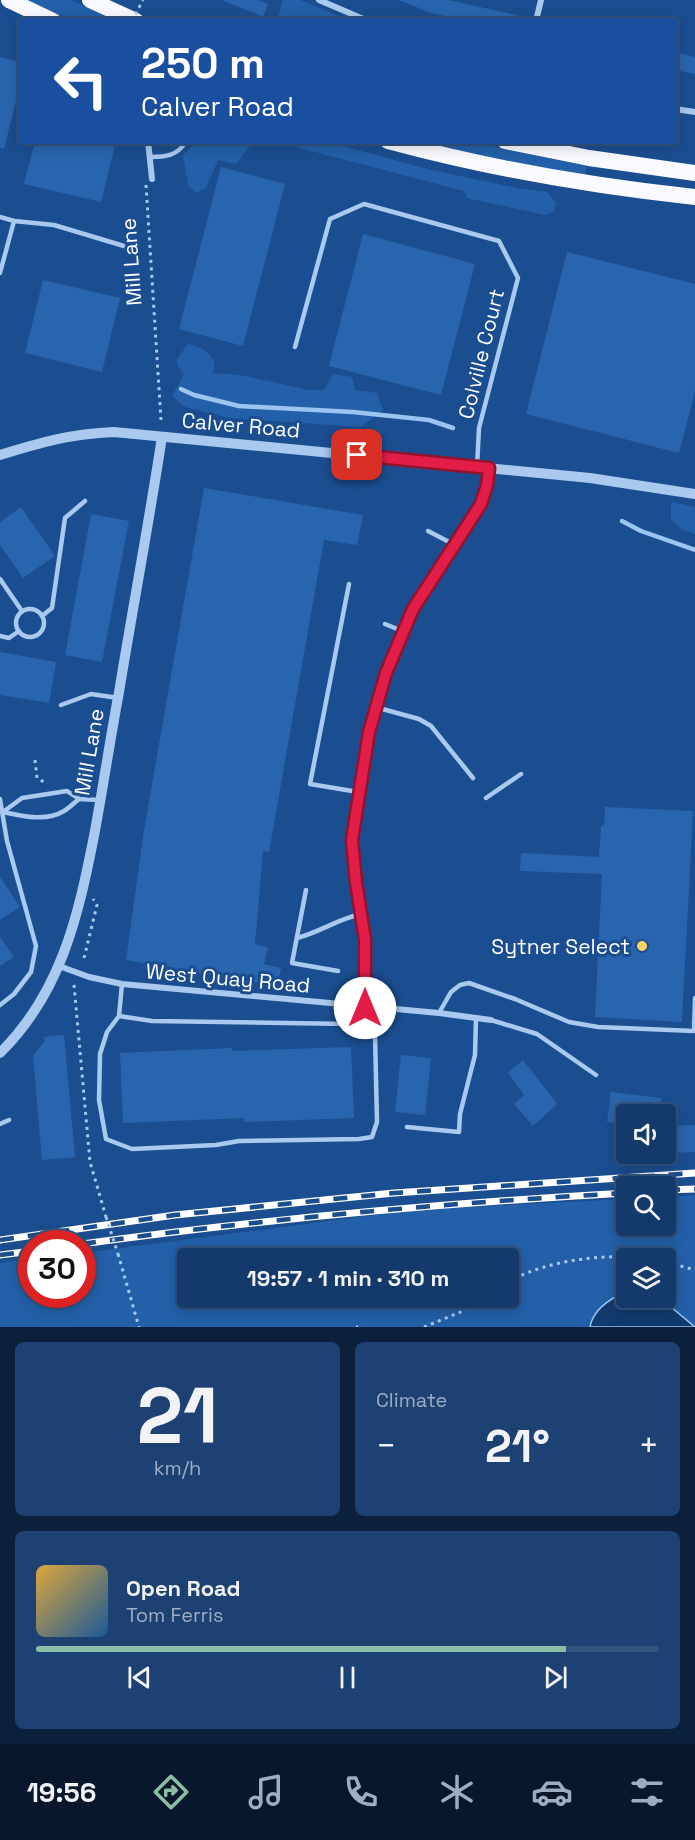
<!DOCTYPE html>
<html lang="en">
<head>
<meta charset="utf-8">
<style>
	:root { --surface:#143a6c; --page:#1d4172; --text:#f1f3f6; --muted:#9dadc2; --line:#33547f; --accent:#8abfa5 }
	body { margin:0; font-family:"Space Grotesk",sans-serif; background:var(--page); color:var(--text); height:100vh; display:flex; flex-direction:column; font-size:22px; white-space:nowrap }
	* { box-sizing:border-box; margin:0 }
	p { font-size:20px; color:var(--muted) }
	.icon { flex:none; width:33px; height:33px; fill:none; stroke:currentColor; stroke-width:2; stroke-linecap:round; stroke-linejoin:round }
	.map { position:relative; height:1327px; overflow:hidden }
	.drawer { display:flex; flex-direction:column; gap:15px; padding:15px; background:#0b203b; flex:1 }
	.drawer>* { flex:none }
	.hud { position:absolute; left:18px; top:18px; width:660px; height:126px; border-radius:6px; box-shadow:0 3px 15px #0003,0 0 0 2px var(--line); background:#1a4fa0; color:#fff; overflow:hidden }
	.controls { position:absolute; left:616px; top:1104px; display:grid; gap:12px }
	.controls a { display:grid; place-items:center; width:60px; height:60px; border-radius:6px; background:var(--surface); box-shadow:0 3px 15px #0003,0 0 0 2px var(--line); font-size:30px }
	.speed { position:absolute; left:18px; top:1230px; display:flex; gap:12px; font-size:30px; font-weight:700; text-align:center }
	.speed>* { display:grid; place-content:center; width:78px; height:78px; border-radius:50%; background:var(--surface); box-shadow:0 3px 15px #0003,0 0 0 2px var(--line); line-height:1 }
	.speed .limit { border:9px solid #d22; background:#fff; color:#111 }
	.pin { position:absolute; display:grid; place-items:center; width:51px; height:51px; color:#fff; margin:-26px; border-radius:12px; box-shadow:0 3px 9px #0006 }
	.me { position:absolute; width:66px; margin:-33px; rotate:0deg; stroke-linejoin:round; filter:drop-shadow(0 0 4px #0008) }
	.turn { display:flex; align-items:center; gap:21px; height:126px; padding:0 24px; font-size:27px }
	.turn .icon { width:78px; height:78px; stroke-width:2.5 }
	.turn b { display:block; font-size:42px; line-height:51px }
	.big { font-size:45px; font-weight:700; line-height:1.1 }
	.drawer .card { flex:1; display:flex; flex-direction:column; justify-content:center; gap:9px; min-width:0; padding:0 21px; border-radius:9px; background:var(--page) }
	.drawer .dial { align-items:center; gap:0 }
	.dial b { font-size:78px; line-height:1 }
	.song { display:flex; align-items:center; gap:18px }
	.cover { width:72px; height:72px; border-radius:9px; background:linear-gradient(135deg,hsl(40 70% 55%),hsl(210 70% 35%)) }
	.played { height:6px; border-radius:3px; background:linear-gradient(90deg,var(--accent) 85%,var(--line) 85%) }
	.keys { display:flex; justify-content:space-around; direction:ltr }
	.heat { display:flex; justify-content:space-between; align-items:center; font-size:33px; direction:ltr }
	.drawer .tiles { flex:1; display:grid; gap:15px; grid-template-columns:1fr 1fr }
	.card:last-child { grid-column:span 2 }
	.trip { position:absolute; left:177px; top:1248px; width:342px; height:60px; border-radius:6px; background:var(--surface); box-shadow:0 3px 15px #0003,0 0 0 2px var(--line); font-weight:700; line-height:60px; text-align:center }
	.menu { display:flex; height:96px; justify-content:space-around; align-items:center; background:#08172b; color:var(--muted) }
	.menu .icon { width:42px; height:42px }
	.menu .current { color:var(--accent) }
	.menu b { font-size:27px; color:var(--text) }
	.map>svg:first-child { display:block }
</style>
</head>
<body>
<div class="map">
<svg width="695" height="1327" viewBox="0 0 695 1327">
	<rect width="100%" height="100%" fill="#1b4e90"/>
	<!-- green -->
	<g fill="#2360a9" fill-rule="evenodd">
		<path d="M28 0H71L116 21H72Z"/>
		<path d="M283 0H300L351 21H277Z"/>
		<path d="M197 141H254L236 164 218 160 206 188 196 193 188 185 183 155Z"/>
		<path d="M273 141H325L431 170 517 188 547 192 556 203 554 212 545 215 467 198 464 191Z"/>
		<path d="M418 141H466L587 166 585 175 477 155Z"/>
		<path d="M188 344C197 345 211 352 214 362 215 365 213 369 213 373L240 375 308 390H324L333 374 352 377 355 390 377 393 383 410 361 427 229 418 185 407 172 396 184 374 178 366 177 359Z"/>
		<path d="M671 502 695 507V534L681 529 671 519Z"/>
		<path d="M695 1195V1327H0V1263L31 1259 32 1294H82L83 1253 412 1210 627 1199V1226H666V1197ZM188 1258H508V1298H188ZM627 1258H666V1298H627Z"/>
	</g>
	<!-- water -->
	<path fill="#123a6e" stroke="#9cc4f0" stroke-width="1.5" d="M627 1291V1298H660L695 1327H590C593 1309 611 1298 627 1291Z"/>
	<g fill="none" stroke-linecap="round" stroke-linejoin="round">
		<!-- stream -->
		<g stroke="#9cc4f0" stroke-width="4.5">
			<path d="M181 389 194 395 239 406 353 412 429 420 453 428"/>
			<path d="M622 521 641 531 695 550"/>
		</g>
	</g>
	<!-- building -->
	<g fill="#2965ae">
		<path d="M222 0H258L268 4 263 17Z"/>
		<path d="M399 0H448L521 16V21H468L431 13Z"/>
		<path d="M675 52 695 57V74L675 70Z"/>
		<path d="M0 57 21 62V81L4 149 0 148Z"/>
		<path d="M35 141H116L101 202 24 184Z"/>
		<path d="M221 167 285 184 243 346 179 329Z"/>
		<path d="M363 234 475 264 441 395 329 366Z"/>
		<path d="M567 252 695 284V391L679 453 526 414Z"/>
		<path d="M43 280 120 298 102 372 25 353Z"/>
		<path d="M204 488 363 515 357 545 324 540 269 852 263 851 255 944 268 948 264 964 281 968 277 986 126 960 144 830Z"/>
		<path d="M21 507 55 556 23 578 0 545V522Z"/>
		<path d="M91 514 129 521 102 662 65 655Z"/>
		<path d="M0 652 56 662 49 703 0 695Z"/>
		<path d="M605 807 693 811 682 1022 595 1017 602 874 520 871 521 853 599 857 601 826H604Z"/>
		<path d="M0 877 20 907 0 920Z"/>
		<path d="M0 937 14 957 0 966Z"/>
		<path d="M64 1035 75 1157 42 1160 33 1055 45 1041 44 1037Z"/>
		<path d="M351 1047 354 1118 244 1122V1118L123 1123 120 1053 232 1048V1051Z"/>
		<path d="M401 1055 431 1058 425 1115 395 1112Z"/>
		<path d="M523 1060 557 1104 533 1126 514 1104 524 1095 508 1073Z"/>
		<path d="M611 1092 661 1098 659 1114H627V1124L607 1122Z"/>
		<path d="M695 1125V1152L666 1153V1126Z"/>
	</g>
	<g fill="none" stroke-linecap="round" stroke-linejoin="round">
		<!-- path -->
		<g stroke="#a9c9ee" stroke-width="3" stroke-dasharray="3 4.5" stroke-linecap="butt">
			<path d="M639 143V141"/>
			<path d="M146 185 161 420"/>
			<path d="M35 760 37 778 44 782"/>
			<path d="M84 958 97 905 93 899"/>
			<path d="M74 985 90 1162 106 1217"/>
			<path d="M118 1254 139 1327"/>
			<path d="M666 1262 695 1270"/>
			<path d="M508 1282C551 1258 607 1254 654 1258"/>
			<path d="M356 1327H358"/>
			<path d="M424 1327 463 1311 483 1298"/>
		</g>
		<!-- service -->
		<g stroke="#a9c9ee" stroke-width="4.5">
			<path d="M205 21H208"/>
			<path d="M150 157C165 157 178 156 186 141"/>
			<path d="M0 217 14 221 54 225 124 246"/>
			<path d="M0 273 14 221"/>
			<path d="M295 347 330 219 364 204 499 241 518 278 479 428 477 467"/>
			<path d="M428 531 455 545"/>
			<path d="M0 579 22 611"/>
			<path d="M349 584 310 784 358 792"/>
			<circle cx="30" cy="623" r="14"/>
			<path d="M42 616 52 608 65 518 85 501"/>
			<path d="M385 624 402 631"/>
			<path d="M0 636 9 638 19 631"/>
			<path d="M61 705 91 694 118 698"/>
			<path d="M375 707 419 719 431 726 473 778"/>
			<path d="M486 798 521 774"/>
			<path d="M0 799 7 841 36 946 31 972 14 994 0 1005"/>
			<path d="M3 812 22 798 67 791 79 799 100 800"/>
			<path d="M3 812C22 816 46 822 64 811 69 808 74 803 79 799"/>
			<path d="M306 890 292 963 338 971"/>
			<path d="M297 938C320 932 338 919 361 914"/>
			<path d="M439 1013 451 992 460 985 469 983 515 999 569 1022 598 1027 694 1031 695 998"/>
			<path d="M119 1016 152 1021 349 1024 375 1035 377 1122 372 1137 359 1139 239 1141 216 1145 132 1149 106 1139 99 1100 100 1054 107 1032 119 1016 122 984"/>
			<path d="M491 1020 537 1034 596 1075"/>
			<path d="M375 1035 380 1009"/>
			<path d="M0 1124 9 1120"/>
			<path d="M407 1127 459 1132 460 1114 475 1055 476 1018"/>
		</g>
		<!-- minor -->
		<g stroke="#a9c9ee" stroke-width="6">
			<path d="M319 0 368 21"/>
			<path d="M536 21 541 0"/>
			<path d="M675 109 695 112"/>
			<path d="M148 141 152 179"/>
			<path d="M59 966 89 977 122 984 439 1013 491 1020"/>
			<path d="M365 1008V940L356 882 352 840 369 732 386 673 413 609 481 503 487 485 489 468"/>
		</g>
		<!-- tertiary -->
		<g stroke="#a9c9ee" stroke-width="10">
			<path d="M0 455C42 442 70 434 114 432L590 478 695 494"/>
			<path d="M0 1053C61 993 78 917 94 836 103 788 110 740 119 692 133 607 149 522 162 437"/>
		</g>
		<!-- trunk -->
		<g stroke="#f8faff" stroke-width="16">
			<path d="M9 0 53 21"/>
			<path d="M90 0 136 21"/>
			<path d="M388 141C488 168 591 186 695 197"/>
			<path d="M505 141 589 158 695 173"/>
		</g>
		<!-- rail casing -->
		<g stroke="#fff" stroke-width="7">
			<g id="rail">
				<path d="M666 1190 695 1189"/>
				<path d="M0 1240 175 1215 394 1193 695 1173"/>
				<path d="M82 1244C263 1219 445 1203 627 1193"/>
				<path d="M0 1255 32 1251"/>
			</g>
		</g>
		<!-- rail -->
		<use href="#rail" stroke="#1b4e90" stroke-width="4.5" stroke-dasharray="14" stroke-linecap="butt"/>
		<!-- path-bridge -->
		<g stroke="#a9c9ee" stroke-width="3" stroke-dasharray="3 4.5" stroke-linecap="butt">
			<path d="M132 21 143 0"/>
			<path d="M106 1217 118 1254"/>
		</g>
	</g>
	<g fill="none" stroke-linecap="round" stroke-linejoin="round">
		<!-- route casing -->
		<g stroke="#92132f" stroke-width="15">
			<path id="route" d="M357 455 489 468 487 485 481 504 413 609 386 673 369 732 352 840 356 882 365 940V1008"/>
		</g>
		<!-- route -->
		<use href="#route" stroke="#e11d48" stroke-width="10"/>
	</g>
	<!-- markers -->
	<circle fill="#ffd266" stroke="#1b4e90" stroke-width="2" cx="642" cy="946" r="6"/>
	<g text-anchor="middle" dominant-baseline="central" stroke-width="6" stroke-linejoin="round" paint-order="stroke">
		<!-- street labels -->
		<g font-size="21" fill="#fff" stroke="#1b4e90">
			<text transform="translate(131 262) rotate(-94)">Mill Lane</text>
			<text transform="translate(481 354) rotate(-76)">Colville Court</text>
			<text transform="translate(241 425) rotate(5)">Calver Road</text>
			<text transform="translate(89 752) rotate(-80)">Mill Lane</text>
			<text transform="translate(228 978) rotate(5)">West Quay Road</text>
		</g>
		<!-- poi labels -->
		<g font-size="21" fill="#fff" stroke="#1b4e90" text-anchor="end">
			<text x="630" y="946">Sytner Select</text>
		</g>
	</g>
</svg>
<div class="controls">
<a><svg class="icon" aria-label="sound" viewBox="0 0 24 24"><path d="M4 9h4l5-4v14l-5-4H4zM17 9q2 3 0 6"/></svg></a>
<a><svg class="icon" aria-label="search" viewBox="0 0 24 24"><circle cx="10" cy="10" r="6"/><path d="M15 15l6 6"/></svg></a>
<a><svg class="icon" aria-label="layers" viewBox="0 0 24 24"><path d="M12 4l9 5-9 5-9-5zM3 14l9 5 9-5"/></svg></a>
</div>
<div class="speed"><div class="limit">30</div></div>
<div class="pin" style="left:357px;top:455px;background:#d93025"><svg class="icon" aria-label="arrive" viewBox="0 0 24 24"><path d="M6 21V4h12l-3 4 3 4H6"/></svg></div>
<svg class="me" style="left:365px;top:1008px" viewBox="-20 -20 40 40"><circle r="19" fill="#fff"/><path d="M0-13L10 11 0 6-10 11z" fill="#e11d48"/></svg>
<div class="trip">19:57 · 1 min · 310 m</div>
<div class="hud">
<div class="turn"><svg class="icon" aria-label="left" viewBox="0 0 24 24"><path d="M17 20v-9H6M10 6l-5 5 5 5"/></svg><div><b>250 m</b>Calver Road</div></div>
</div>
</div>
<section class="drawer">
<div class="tiles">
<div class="card dial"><b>21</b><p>km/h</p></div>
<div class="card"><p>Climate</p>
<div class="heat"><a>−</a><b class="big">21°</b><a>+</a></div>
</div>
<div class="card">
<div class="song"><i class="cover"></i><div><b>Open Road</b><p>Tom Ferris</p></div></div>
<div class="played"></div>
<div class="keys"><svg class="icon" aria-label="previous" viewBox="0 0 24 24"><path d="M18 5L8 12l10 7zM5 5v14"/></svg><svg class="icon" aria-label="pause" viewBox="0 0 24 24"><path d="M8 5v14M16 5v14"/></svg><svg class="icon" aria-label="next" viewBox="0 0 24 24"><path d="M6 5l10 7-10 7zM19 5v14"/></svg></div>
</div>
</div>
</section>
<nav class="menu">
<b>19:56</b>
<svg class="icon current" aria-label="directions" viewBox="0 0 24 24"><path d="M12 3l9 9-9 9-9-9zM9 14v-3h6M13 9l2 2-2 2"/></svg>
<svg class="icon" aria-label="music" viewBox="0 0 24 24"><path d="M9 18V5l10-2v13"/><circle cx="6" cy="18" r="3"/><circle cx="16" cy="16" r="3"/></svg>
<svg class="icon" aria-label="phone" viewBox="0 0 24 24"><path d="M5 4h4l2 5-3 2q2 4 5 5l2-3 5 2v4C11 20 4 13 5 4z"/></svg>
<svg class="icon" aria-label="climate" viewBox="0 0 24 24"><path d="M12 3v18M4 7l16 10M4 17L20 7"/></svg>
<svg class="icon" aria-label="car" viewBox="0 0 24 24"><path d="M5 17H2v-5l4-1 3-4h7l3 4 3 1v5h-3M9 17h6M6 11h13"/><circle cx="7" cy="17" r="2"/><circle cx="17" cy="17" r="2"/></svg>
<svg class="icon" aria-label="filters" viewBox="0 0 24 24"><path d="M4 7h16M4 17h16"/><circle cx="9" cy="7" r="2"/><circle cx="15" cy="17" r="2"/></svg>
</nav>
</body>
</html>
